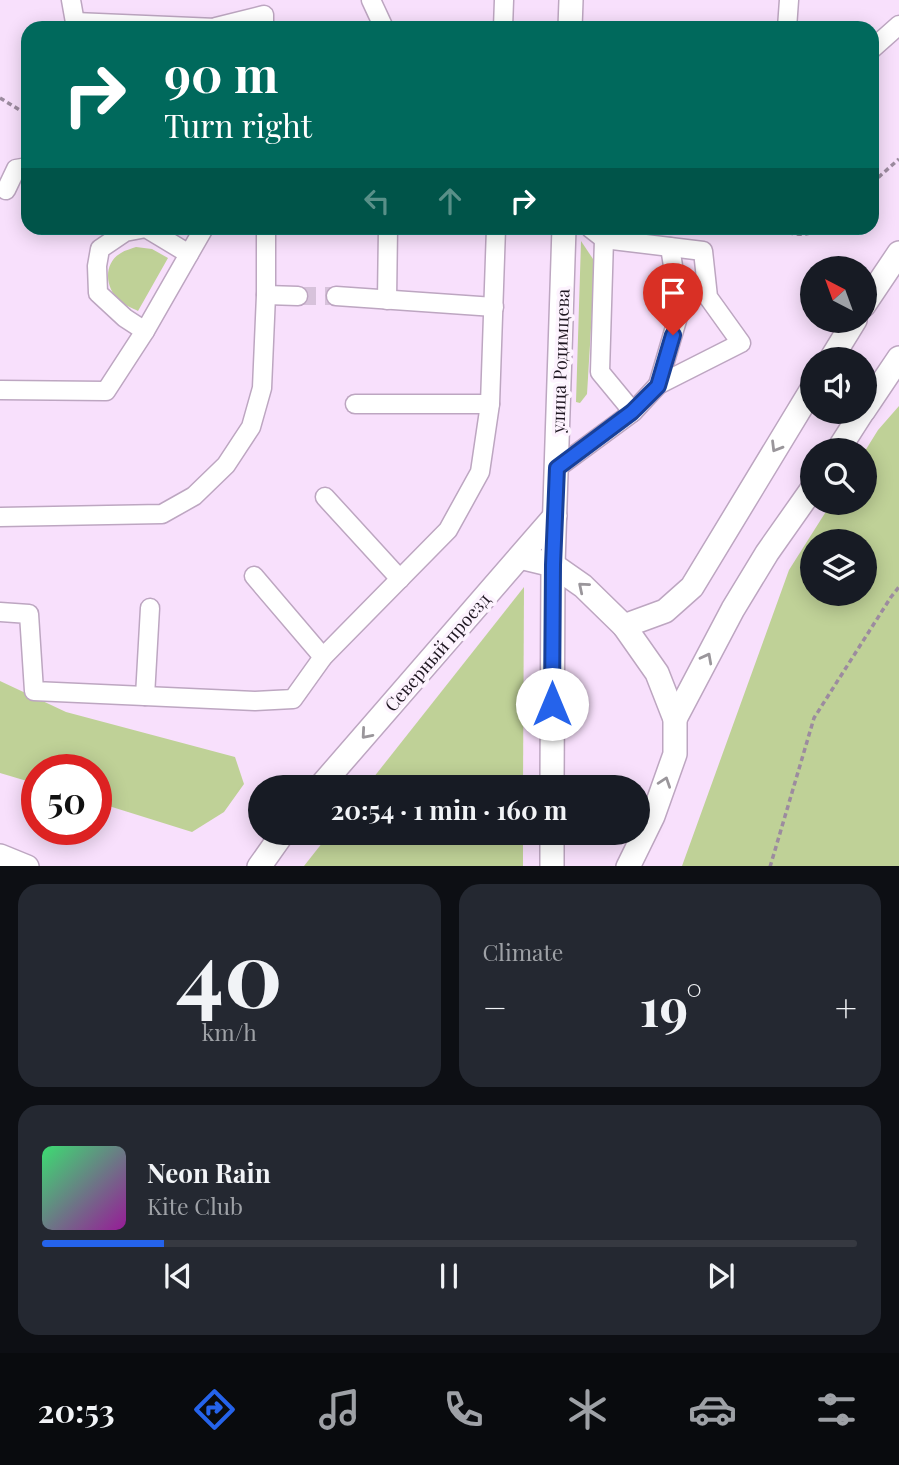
<!DOCTYPE html>
<html lang="en">
<head>
<meta charset="utf-8">
<style>
	:root { --surface:#171b24; --page:#242831; --text:#f1f3f6; --muted:#9ea1a6; --line:#363941; --accent:#2563eb }
	body { margin:0; font-family:"Playfair Display",serif; background:var(--page); color:var(--text); height:100vh; display:flex; flex-direction:column; font-size:26px; white-space:nowrap }
	* { box-sizing:border-box; margin:0 }
	p { font-size:23px; color:var(--muted) }
	.icon { flex:none; width:38px; height:38px; fill:none; stroke:currentColor; stroke-width:2; stroke-linecap:round; stroke-linejoin:round }
	.map { position:relative; height:866px; overflow:hidden }
	.panel { display:flex; flex-direction:column; gap:18px; padding:18px; background:#0d0f14; flex:1 }
	.panel>* { flex:none }
	.hud { position:absolute; left:21px; top:21px; width:858px; height:214px; border-radius:21px; box-shadow:0 4px 18px #0003; background:#00695c; color:#fff; overflow:hidden }
	.needle { width:46px; rotate:319deg }
	.controls { position:absolute; left:800px; top:256px; display:grid; gap:14px }
	.controls a { display:grid; place-items:center; width:77px; height:77px; border-radius:50%; background:var(--surface); box-shadow:0 4px 18px #0003; font-size:35px }
	.speed { position:absolute; left:21px; top:754px; display:flex; gap:14px; font-size:35px; font-weight:700; text-align:center }
	.speed>* { display:grid; place-content:center; width:91px; height:91px; border-radius:50%; background:var(--surface); box-shadow:0 4px 18px #0003; line-height:1 }
	.speed .limit { border:10px solid #d22; background:#fff; color:#111 }
	.pin { position:absolute; display:grid; place-items:center; width:60px; height:60px; color:#fff; margin:-72px -30px; border-radius:50% 50% 50% 0; rotate:-45deg; box-shadow:0 0 7px #0007 }
	.pin .icon { rotate:45deg }
	.me { position:absolute; width:77px; margin:-38px; rotate:0deg; stroke-linejoin:round; filter:drop-shadow(0 0 5px #0008) }
	.turn { display:flex; align-items:center; gap:24px; height:147px; padding:0 28px; font-size:32px }
	.turn .icon { width:91px; height:91px; stroke-width:2.5 }
	.turn b { display:block; font-size:49px; line-height:60px }
	.lanes { display:flex; align-items:center; height:66px; padding:0 28px; background:#0003; justify-content:center; gap:35px; direction:ltr }
	.lanes .off { opacity:.35 }
	.big { font-size:52px; font-weight:700; line-height:1.1 }
	.panel .card { flex:1; display:flex; flex-direction:column; justify-content:center; gap:10px; min-width:0; padding:0 24px; border-radius:21px; background:var(--page) }
	.panel .dial { align-items:center; gap:0 }
	.dial b { font-size:91px; line-height:1 }
	.song { display:flex; align-items:center; gap:21px }
	.cover { width:84px; height:84px; border-radius:10px; background:linear-gradient(135deg,hsl(140 70% 55%),hsl(300 70% 35%)) }
	.played { height:7px; border-radius:4px; background:linear-gradient(90deg,var(--accent) 15%,var(--line) 15%) }
	.keys { display:flex; justify-content:space-around; direction:ltr }
	.heat { display:flex; justify-content:space-between; align-items:center; font-size:38px; direction:ltr }
	.panel .tiles { flex:1; display:grid; gap:18px; grid-template-columns:1fr 1fr }
	.card:last-child { grid-column:span 2 }
	.trip { position:absolute; left:248px; top:775px; width:402px; height:70px; border-radius:35px; background:var(--surface); box-shadow:0 4px 18px #0003; font-weight:700; line-height:70px; text-align:center }
	.tabs { display:flex; height:112px; justify-content:space-around; align-items:center; background:#090b0e; color:var(--muted) }
	.tabs .icon { width:49px; height:49px }
	.tabs .current { color:var(--accent) }
	.tabs b { font-size:32px; color:var(--text) }
	.map>svg:first-child { display:block }
</style>
</head>
<body>
<div class="map">
<svg width="899" height="867" viewBox="0 0 899 867">
	<rect width="100%" height="100%" fill="#f8e0fc"/>
	<!-- green -->
	<g fill="#bfd197" fill-rule="evenodd">
		<path d="M581 241 595 262 587 394 580 403 576 402Z"/>
		<path d="M136 247 152 249 168 258 138 311C132 308 124 305 119 300 105 288 103 263 121 253 125 250 131 249 136 247Z"/>
		<path d="M899 406V866H682L789 570 832 502H864L865 451 878 430ZM812 541H864V593H812Z"/>
		<path d="M524 587 523 787H366Z"/>
		<path d="M0 681 66 712 235 757 244 784 224 812 192 832 96 802V770H37V784L0 773Z"/>
		<path d="M330 833H523V866H304Z"/>
	</g>
	<g fill="none" stroke-linecap="round" stroke-linejoin="round">
		<!-- minor-tunnel -->
		<path stroke="#d7c2db" stroke-width="18" stroke-dasharray="18 9" stroke-linecap="butt" d="M298 296H336"/>
		<!-- minor casing -->
		<g stroke="#bda6c1" stroke-width="21">
			<g id="minor">
				<path d="M71 0 76 28"/>
				<path d="M371 0 384 28"/>
				<path d="M75 22 216 28"/>
				<path d="M216 27 264 15V28"/>
				<path d="M503 28 504 0"/>
				<path d="M787 28 789 0"/>
				<path d="M872 49 899 25"/>
				<path d="M6 190 16 169 28 167"/>
				<path d="M604 239 703 251 708 297 741 343 658 385 633 412"/>
				<path d="M266 295 298 296"/>
				<path d="M336 296 494 307"/>
				<path d="M387 300 388 228"/>
				<path d="M145 331 125 318 98 293 97 266 100 249 125 232 146 228 189 254"/>
				<path d="M658 385 680 310 670 247"/>
				<path d="M0 390 106 391 145 331 204 228"/>
				<path d="M355 404H490"/>
				<path d="M557 468 633 412 600 372 604 239 590 228"/>
				<path d="M325 497 400 579"/>
				<path d="M0 517 162 514 194 496 226 465 251 427 262 388 266 295V228"/>
				<path d="M254 576 323 657"/>
				<path d="M0 612 29 614 34 691 255 701 293 699 323 657 448 530 480 472 490 404 496 228"/>
				<path d="M145 696 150 608"/>
			</g>
		</g>
		<!-- major casing -->
		<g stroke="#bda6c1" stroke-width="26">
			<g id="major">
				<path d="M570 28 571 0"/>
				<path d="M864 305 899 253"/>
				<path d="M831 359 855 320"/>
				<path d="M864 410 899 358"/>
				<path d="M838 450 863 411"/>
				<path d="M520 557 553 565 583 586 624 626 657 673 675 719V754L653 816 628 867"/>
				<path d="M624 626 665 611 692 587 812 389"/>
				<path d="M675 719 733 609 767 553 812 489"/>
				<path d="M319 788 555 516"/>
				<path d="M552 788 553 565 564 228"/>
				<path d="M0 856 27 867"/>
				<path d="M259 867 283 833"/>
				<path d="M552 867V833"/>
			</g>
		</g>
		<!-- path -->
		<g stroke="#9c8b9f" stroke-width="3.5" stroke-dasharray="5 3.5" stroke-linecap="butt">
			<path d="M0 98 28 115"/>
			<path d="M872 183 899 159"/>
			<path d="M772 228C787 233 807 239 820 228"/>
			<path d="M770 867 814 718 891 597 899 587"/>
		</g>
		<!-- minor -->
		<use href="#minor" stroke="#fff" stroke-width="18"/>
		<!-- major -->
		<use href="#major" stroke="#fff" stroke-width="23"/>
	</g>
	<!-- one-way arrows -->
	<defs><path id="oneway-chevron" d="M-2-3.5L2.5 0L-2 3.5" fill="none" stroke-width="1.6" stroke-linecap="round" stroke-linejoin="round" transform="scale(1.75)"/></defs>
	<g stroke="#9a969b">
		<use href="#oneway-chevron" transform="translate(776 447) rotate(121)"/>
		<use href="#oneway-chevron" transform="translate(583 587) rotate(-140)"/>
		<use href="#oneway-chevron" transform="translate(707 658) rotate(-62)"/>
		<use href="#oneway-chevron" transform="translate(366 734) rotate(131)"/>
		<use href="#oneway-chevron" transform="translate(665 782) rotate(-71)"/>
	</g>
	<g fill="none" stroke-linecap="round" stroke-linejoin="round">
		<!-- route casing -->
		<g stroke="#184099" stroke-width="18">
			<path id="route" d="M552 704 553 565 557 468 632 412 658 386 673 335"/>
		</g>
		<!-- route -->
		<use href="#route" stroke="#2563eb" stroke-width="12"/>
	</g>
	<g text-anchor="middle" dominant-baseline="central" stroke-width="7" stroke-linejoin="round" paint-order="stroke">
		<!-- street labels -->
		<g font-size="18" fill="#1e1620" stroke="#fdf3fe">
			<text transform="translate(560 361) rotate(-88)">улица Родимцева</text>
			<text transform="translate(437 652) rotate(-49)">Северный проезд</text>
		</g>
	</g>
</svg>
<div class="controls">
<a><svg class="needle" viewBox="-14 -14 28 28"><path d="M0-13l5 13h-10z" fill="#e53935"/><path d="M0 13l5-13h-10z" fill="#9ea1a6"/></svg></a>
<a><svg class="icon" aria-label="sound" viewBox="0 0 24 24"><path d="M4 9h4l5-4v14l-5-4H4zM17 9q2 3 0 6"/></svg></a>
<a><svg class="icon" aria-label="search" viewBox="0 0 24 24"><circle cx="10" cy="10" r="6"/><path d="M15 15l6 6"/></svg></a>
<a><svg class="icon" aria-label="layers" viewBox="0 0 24 24"><path d="M12 4l9 5-9 5-9-5zM3 14l9 5 9-5"/></svg></a>
</div>
<div class="speed"><div class="limit">50</div></div>
<div class="pin" style="left:673px;top:335px;background:#d93025"><svg class="icon" aria-label="arrive" viewBox="0 0 24 24"><path d="M6 21V4h12l-3 4 3 4H6"/></svg></div>
<svg class="me" style="left:552px;top:704px" viewBox="-20 -20 40 40"><circle r="19" fill="#fff"/><path d="M0-13L10 11 0 6-10 11z" fill="#2563eb"/></svg>
<div class="trip">20:54 · 1 min · 160 m</div>
<div class="hud">
<div class="turn"><svg class="icon" aria-label="right" viewBox="0 0 24 24"><path d="M7 20v-9h11M14 6l5 5-5 5"/></svg><div><b>90 m</b>Turn right</div></div>
<div class="lanes"><svg class="icon off" aria-label="left" viewBox="0 0 24 24"><path d="M17 20v-9H6M10 6l-5 5 5 5"/></svg><svg class="icon off" aria-label="ahead" viewBox="0 0 24 24"><path d="M12 20V5M6 11l6-6 6 6"/></svg><svg class="icon" aria-label="right" viewBox="0 0 24 24"><path d="M7 20v-9h11M14 6l5 5-5 5"/></svg></div>
</div>
</div>
<section class="panel">
<div class="tiles">
<div class="card dial"><b>40</b><p>km/h</p></div>
<div class="card"><p>Climate</p>
<div class="heat"><a>−</a><b class="big">19°</b><a>+</a></div>
</div>
<div class="card">
<div class="song"><i class="cover"></i><div><b>Neon Rain</b><p>Kite Club</p></div></div>
<div class="played"></div>
<div class="keys"><svg class="icon" aria-label="previous" viewBox="0 0 24 24"><path d="M18 5L8 12l10 7zM5 5v14"/></svg><svg class="icon" aria-label="pause" viewBox="0 0 24 24"><path d="M8 5v14M16 5v14"/></svg><svg class="icon" aria-label="next" viewBox="0 0 24 24"><path d="M6 5l10 7-10 7zM19 5v14"/></svg></div>
</div>
</div>
</section>
<nav class="tabs">
<b>20:53</b>
<svg class="icon current" aria-label="directions" viewBox="0 0 24 24"><path d="M12 3l9 9-9 9-9-9zM9 14v-3h6M13 9l2 2-2 2"/></svg>
<svg class="icon" aria-label="music" viewBox="0 0 24 24"><path d="M9 18V5l10-2v13"/><circle cx="6" cy="18" r="3"/><circle cx="16" cy="16" r="3"/></svg>
<svg class="icon" aria-label="phone" viewBox="0 0 24 24"><path d="M5 4h4l2 5-3 2q2 4 5 5l2-3 5 2v4C11 20 4 13 5 4z"/></svg>
<svg class="icon" aria-label="climate" viewBox="0 0 24 24"><path d="M12 3v18M4 7l16 10M4 17L20 7"/></svg>
<svg class="icon" aria-label="car" viewBox="0 0 24 24"><path d="M5 17H2v-5l4-1 3-4h7l3 4 3 1v5h-3M9 17h6M6 11h13"/><circle cx="7" cy="17" r="2"/><circle cx="17" cy="17" r="2"/></svg>
<svg class="icon" aria-label="filters" viewBox="0 0 24 24"><path d="M4 7h16M4 17h16"/><circle cx="9" cy="7" r="2"/><circle cx="15" cy="17" r="2"/></svg>
</nav>
</body>
</html>
